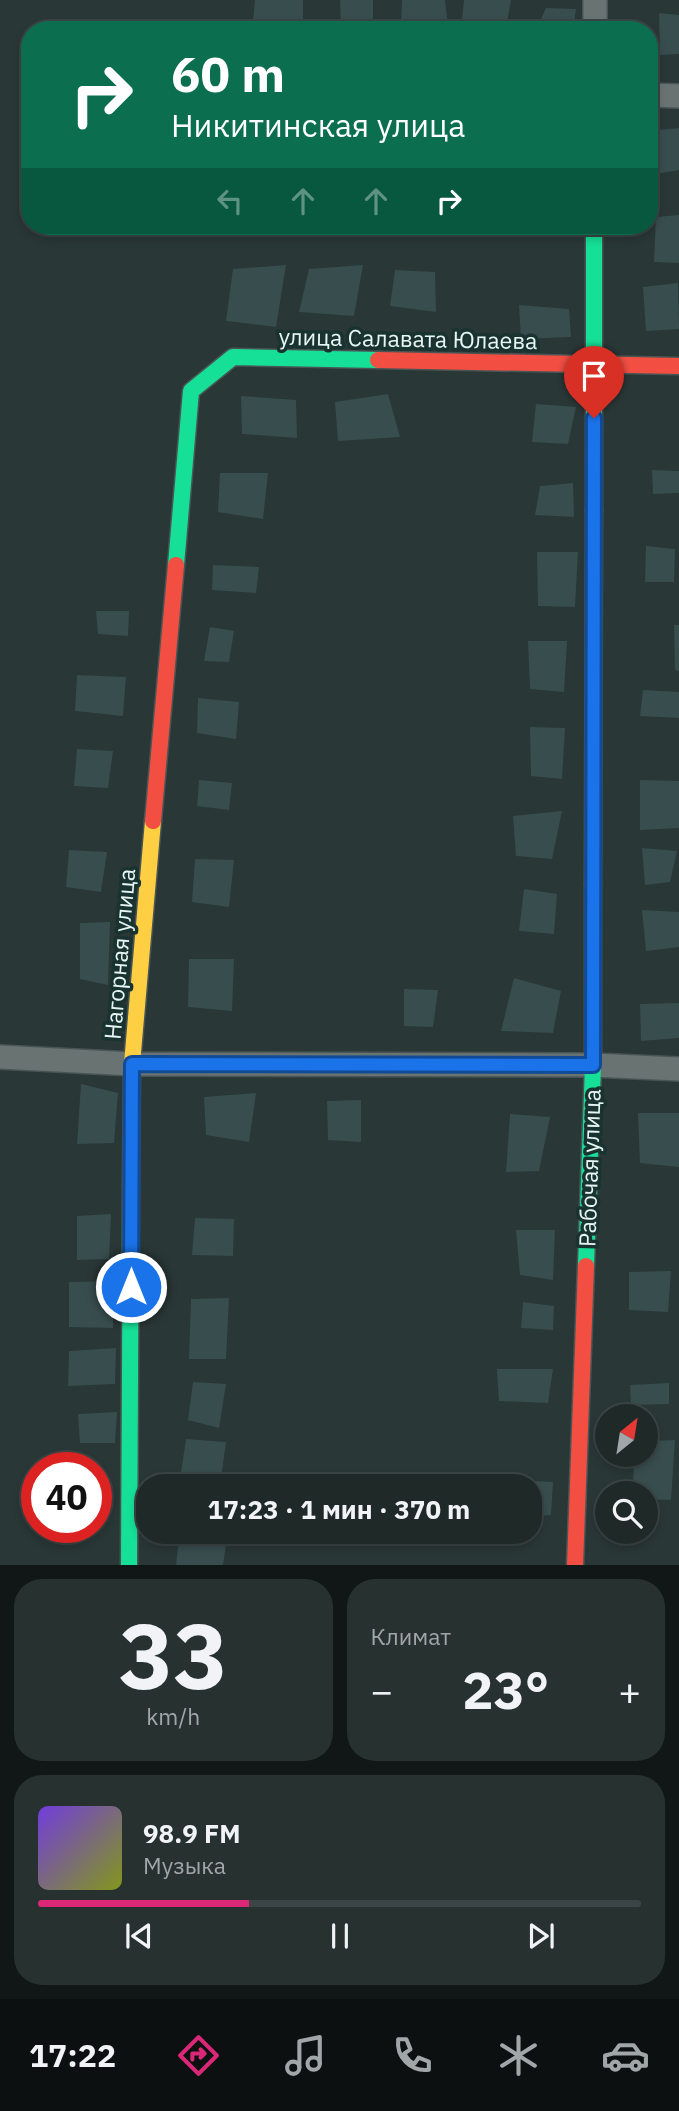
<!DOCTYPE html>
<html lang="ru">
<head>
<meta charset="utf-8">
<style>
	:root { --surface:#1f2928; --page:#273130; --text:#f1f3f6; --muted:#a1a6a8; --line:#3c4545; --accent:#db2777 }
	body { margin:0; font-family:"IBM Plex Sans",sans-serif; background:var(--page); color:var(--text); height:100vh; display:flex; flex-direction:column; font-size:26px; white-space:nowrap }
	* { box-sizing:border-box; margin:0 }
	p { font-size:23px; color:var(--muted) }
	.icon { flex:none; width:38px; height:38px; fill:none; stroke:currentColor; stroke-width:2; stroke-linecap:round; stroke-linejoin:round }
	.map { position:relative; height:1565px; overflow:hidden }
	.drawer { display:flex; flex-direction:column; gap:14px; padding:14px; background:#111716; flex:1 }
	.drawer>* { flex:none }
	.hud { position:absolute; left:21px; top:21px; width:637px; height:214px; border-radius:28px; box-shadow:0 4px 10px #0003,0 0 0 2px var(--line); background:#0b6e4f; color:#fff; overflow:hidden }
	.needle { width:46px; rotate:30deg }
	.controls { position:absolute; left:595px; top:1404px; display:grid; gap:14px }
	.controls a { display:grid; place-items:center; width:63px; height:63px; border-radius:50%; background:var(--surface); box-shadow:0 4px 10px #0003,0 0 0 2px var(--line); font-size:35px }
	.speed { position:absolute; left:21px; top:1452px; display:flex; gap:14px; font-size:35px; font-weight:700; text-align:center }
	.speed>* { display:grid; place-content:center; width:91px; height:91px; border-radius:50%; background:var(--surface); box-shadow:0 4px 10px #0003,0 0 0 2px var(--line); line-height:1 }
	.speed .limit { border:10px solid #d22; background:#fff; color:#111 }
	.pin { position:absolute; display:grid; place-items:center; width:60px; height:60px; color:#fff; margin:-72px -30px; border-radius:50% 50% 50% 0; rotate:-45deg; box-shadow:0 0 7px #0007 }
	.pin .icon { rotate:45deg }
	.me { position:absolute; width:77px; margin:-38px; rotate:0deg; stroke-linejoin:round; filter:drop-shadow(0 0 5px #0008) }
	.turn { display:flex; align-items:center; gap:24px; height:147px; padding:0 35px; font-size:32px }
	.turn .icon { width:91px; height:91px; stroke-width:2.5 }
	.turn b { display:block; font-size:49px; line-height:60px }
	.lanes { display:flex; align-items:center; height:66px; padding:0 35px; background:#0003; justify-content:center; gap:35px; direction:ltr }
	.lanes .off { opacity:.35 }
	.big { font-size:52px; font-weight:700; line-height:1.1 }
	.drawer .tile { flex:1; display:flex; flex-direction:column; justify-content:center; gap:10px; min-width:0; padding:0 24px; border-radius:28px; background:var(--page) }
	.drawer .dial { align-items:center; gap:0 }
	.dial b { font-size:91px; line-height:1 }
	.song { display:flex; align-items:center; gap:21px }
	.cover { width:84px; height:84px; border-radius:10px; background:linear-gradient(135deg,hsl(260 70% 55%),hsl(70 70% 35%)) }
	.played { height:7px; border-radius:4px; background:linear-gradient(90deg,var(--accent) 35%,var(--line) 35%) }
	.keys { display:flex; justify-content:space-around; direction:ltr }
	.heat { display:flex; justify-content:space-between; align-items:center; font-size:38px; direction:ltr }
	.drawer .tiles { flex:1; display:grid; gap:14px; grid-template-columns:1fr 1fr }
	.tile:last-child { grid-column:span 2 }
	.trip { position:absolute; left:136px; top:1474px; width:406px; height:70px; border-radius:28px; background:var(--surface); box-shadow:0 4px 10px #0003,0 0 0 2px var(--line); font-weight:700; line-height:70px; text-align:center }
	.tabs { display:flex; height:112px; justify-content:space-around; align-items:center; background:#0c1010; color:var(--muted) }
	.tabs .icon { width:49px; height:49px }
	.tabs .selected { color:var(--accent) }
	.tabs b { font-size:32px; color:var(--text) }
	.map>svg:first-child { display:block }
</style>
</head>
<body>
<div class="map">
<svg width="679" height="1565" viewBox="0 0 679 1565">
	<rect width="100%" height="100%" fill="#293736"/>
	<!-- building -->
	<g fill="#384d4e">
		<path d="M255 0H303V30H252Z"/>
		<path d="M340 0H373V30H341Z"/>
		<path d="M402 0H445L448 25 401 26Z"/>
		<path d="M464 0H511L506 28 461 30Z"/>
		<path d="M546 8 576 9 573 30H536Z"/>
		<path d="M659 13 679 15V54L660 55Z"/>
		<path d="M679 128V170L649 175V131Z"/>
		<path d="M679 215V263L654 262 656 217Z"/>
		<path d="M536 226H574L573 234 537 233Z"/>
		<path d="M286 265 276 327 226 321 233 269Z"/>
		<path d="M363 265 354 316 299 312 309 269Z"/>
		<path d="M395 270 435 272 436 312 390 306Z"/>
		<path d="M678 283 679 329 646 331 643 287Z"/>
		<path d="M519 305 569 309 571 337 521 339Z"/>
		<path d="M388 394 400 437 338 441 335 402Z"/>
		<path d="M241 396 296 400 297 438 242 434Z"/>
		<path d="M536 404 576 407 568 444 532 442Z"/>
		<path d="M652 470 679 471V493L653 494Z"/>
		<path d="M220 473H268L263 519 218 512Z"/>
		<path d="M573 483 574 517 535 515 540 486Z"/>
		<path d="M646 546 675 549 674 582H645Z"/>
		<path d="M537 552H578L575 607 538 606Z"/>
		<path d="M213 565 259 567 256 593 212 590Z"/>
		<path d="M96 611H129L128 636 98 634Z"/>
		<path d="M674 625H679V671L675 670Z"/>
		<path d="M210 627 234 631 229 662 204 661Z"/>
		<path d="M528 641H567L564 692 530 689Z"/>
		<path d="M77 675 126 677 123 716 75 711Z"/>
		<path d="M643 690 679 692V718L640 716Z"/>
		<path d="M198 698 239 702 236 739 197 733Z"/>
		<path d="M530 727 565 728 562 779 531 776Z"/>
		<path d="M77 749 113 751 108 788 74 786Z"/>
		<path d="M199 780 232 783 229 810 197 806Z"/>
		<path d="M640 780 679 781V828L640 830Z"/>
		<path d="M562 811 552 859 516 856 513 816Z"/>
		<path d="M642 848 677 851 670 882 645 885Z"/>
		<path d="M69 850 107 852 101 892 66 887Z"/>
		<path d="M195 859 234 860 229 907 192 902Z"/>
		<path d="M524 889 557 894 554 934 519 931Z"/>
		<path d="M642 910 679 912V947L646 951Z"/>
		<path d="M110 922 108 985 80 979V923Z"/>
		<path d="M189 959H234L232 1011 188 1007Z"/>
		<path d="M514 978 561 991 553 1033 501 1031Z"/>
		<path d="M404 989 438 990 433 1027 404 1026Z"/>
		<path d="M679 1003V1038L641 1041 640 1004Z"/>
		<path d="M81 1084 118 1093 114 1143 77 1144Z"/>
		<path d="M256 1093 249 1142 206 1135 204 1097Z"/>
		<path d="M361 1100V1142L328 1140 327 1101Z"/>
		<path d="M638 1113H679V1167L640 1163Z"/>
		<path d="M510 1114 550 1117 539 1171 506 1172Z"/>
		<path d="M111 1214 109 1259 77 1260V1216Z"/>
		<path d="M195 1218 234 1219 233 1256 192 1255Z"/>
		<path d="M516 1230H555L553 1280 520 1275Z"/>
		<path d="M671 1271 668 1312 629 1310V1272Z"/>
		<path d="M113 1281V1328L69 1327V1282Z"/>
		<path d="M229 1298 226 1359H189L191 1299Z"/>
		<path d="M523 1302 554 1306 553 1330 521 1328Z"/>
		<path d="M116 1348 115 1384 68 1386 69 1351Z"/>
		<path d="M497 1369H553L548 1403 499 1401Z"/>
		<path d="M193 1382 226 1384 219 1428 188 1420Z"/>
		<path d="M669 1383V1404L631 1405 630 1385Z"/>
		<path d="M117 1412 115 1443H80L78 1414Z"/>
		<path d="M186 1439 226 1442 220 1486H179Z"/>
		<path d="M675 1440 671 1500 646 1499V1493H633L634 1454H646V1441Z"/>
		<path d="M96 1478H110L108 1517H96Z"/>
		<path d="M515 1480 553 1482 551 1515 530 1516V1486H515Z"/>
		<path d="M180 1531H228L223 1565H176Z"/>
	</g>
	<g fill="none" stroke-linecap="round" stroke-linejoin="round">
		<!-- street casing -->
		<g stroke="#495554" stroke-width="26">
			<g id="street">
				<path d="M595 30V0"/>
				<path d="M649 95 679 96"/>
				<path d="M0 1057 132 1064 593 1065 679 1069"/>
			</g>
		</g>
		<!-- fast casing -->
		<g stroke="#495554" stroke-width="19">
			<g id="fast">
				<path d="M594 511V226"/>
				<path d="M176 565 191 391 233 357 378 360"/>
				<path d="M586 1266 593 1065V883"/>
				<path d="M129 1565 131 1186"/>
			</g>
		</g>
		<!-- slow casing -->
		<g stroke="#495554" stroke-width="19">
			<g id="slow">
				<path d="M593 883 594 511"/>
				<path d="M131 1186 132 1064 153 821"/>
			</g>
		</g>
		<!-- jam casing -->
		<g stroke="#495554" stroke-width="19">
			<g id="jam">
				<path d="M378 360 679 366"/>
				<path d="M153 821 176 565"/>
				<path d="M575 1565 586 1266"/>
			</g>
		</g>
		<!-- street -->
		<use href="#street" stroke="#697372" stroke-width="23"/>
		<!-- fast -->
		<use href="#fast" stroke="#16e098" stroke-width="16"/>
		<!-- slow -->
		<use href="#slow" stroke="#ffcf43" stroke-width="16"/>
		<!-- jam -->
		<use href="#jam" stroke="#f24e42" stroke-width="16"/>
	</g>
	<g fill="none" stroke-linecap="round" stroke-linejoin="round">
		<!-- route casing -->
		<g stroke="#114b97" stroke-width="18">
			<path id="route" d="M131 1287 132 1064 593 1065 594 418"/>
		</g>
		<!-- route -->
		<use href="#route" stroke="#1a73e8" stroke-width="12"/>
	</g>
	<g text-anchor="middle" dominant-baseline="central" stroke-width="7" stroke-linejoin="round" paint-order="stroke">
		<!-- street labels -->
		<g font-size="23" fill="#e7f6f4" stroke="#193331">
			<text transform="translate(408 338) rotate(1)">улица Салавата Юлаева</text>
			<text transform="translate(119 954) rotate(-85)">Нагорная улица</text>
			<text transform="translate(589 1168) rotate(-88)">Рабочая улица</text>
		</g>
	</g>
</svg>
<div class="controls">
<a><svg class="needle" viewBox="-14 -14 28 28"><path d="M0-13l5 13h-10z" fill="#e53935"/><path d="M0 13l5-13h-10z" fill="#a1a6a8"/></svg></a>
<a><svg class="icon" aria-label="search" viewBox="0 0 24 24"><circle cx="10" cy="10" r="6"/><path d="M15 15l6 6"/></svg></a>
</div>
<div class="speed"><div class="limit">40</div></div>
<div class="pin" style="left:594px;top:418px;background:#d93025"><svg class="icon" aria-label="arrive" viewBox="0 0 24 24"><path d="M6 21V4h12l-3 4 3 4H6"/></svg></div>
<svg class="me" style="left:131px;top:1287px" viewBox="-20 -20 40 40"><circle r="17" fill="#1a73e8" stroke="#fff" stroke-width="3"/><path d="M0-11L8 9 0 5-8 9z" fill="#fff"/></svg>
<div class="trip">17:23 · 1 мин · 370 m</div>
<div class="hud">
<div class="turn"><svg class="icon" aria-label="right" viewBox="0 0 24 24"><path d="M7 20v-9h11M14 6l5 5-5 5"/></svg><div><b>60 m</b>Никитинская улица</div></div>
<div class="lanes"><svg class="icon off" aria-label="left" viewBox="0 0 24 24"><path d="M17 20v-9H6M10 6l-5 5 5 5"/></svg><svg class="icon off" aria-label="ahead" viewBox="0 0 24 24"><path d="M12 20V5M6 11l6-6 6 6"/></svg><svg class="icon off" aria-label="ahead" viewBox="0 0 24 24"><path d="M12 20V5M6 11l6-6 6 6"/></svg><svg class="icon" aria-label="right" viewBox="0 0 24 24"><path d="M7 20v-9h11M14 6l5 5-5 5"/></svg></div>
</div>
</div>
<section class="drawer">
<div class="tiles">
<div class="tile dial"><b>33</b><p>km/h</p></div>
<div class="tile"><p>Климат</p>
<div class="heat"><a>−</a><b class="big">23°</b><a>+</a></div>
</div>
<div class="tile">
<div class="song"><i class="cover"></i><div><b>98.9 FM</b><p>Музыка</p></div></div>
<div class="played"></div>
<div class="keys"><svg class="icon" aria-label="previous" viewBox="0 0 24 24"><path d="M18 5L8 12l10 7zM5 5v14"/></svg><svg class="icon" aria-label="pause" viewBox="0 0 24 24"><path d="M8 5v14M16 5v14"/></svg><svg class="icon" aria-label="next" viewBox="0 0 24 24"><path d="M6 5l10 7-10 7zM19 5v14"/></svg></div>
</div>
</div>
</section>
<nav class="tabs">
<b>17:22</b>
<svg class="icon selected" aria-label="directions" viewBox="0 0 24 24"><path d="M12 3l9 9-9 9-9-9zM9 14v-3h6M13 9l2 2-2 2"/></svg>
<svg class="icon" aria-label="music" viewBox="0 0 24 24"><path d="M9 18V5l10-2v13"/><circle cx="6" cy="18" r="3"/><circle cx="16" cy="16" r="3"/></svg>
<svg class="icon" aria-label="phone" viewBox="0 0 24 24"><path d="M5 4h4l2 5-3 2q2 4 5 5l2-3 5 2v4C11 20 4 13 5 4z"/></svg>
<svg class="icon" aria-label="climate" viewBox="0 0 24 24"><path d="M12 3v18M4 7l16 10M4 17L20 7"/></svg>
<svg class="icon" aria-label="car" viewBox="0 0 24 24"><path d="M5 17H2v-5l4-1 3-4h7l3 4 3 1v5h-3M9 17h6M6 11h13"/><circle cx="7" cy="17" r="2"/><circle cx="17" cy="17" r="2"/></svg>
</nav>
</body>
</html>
